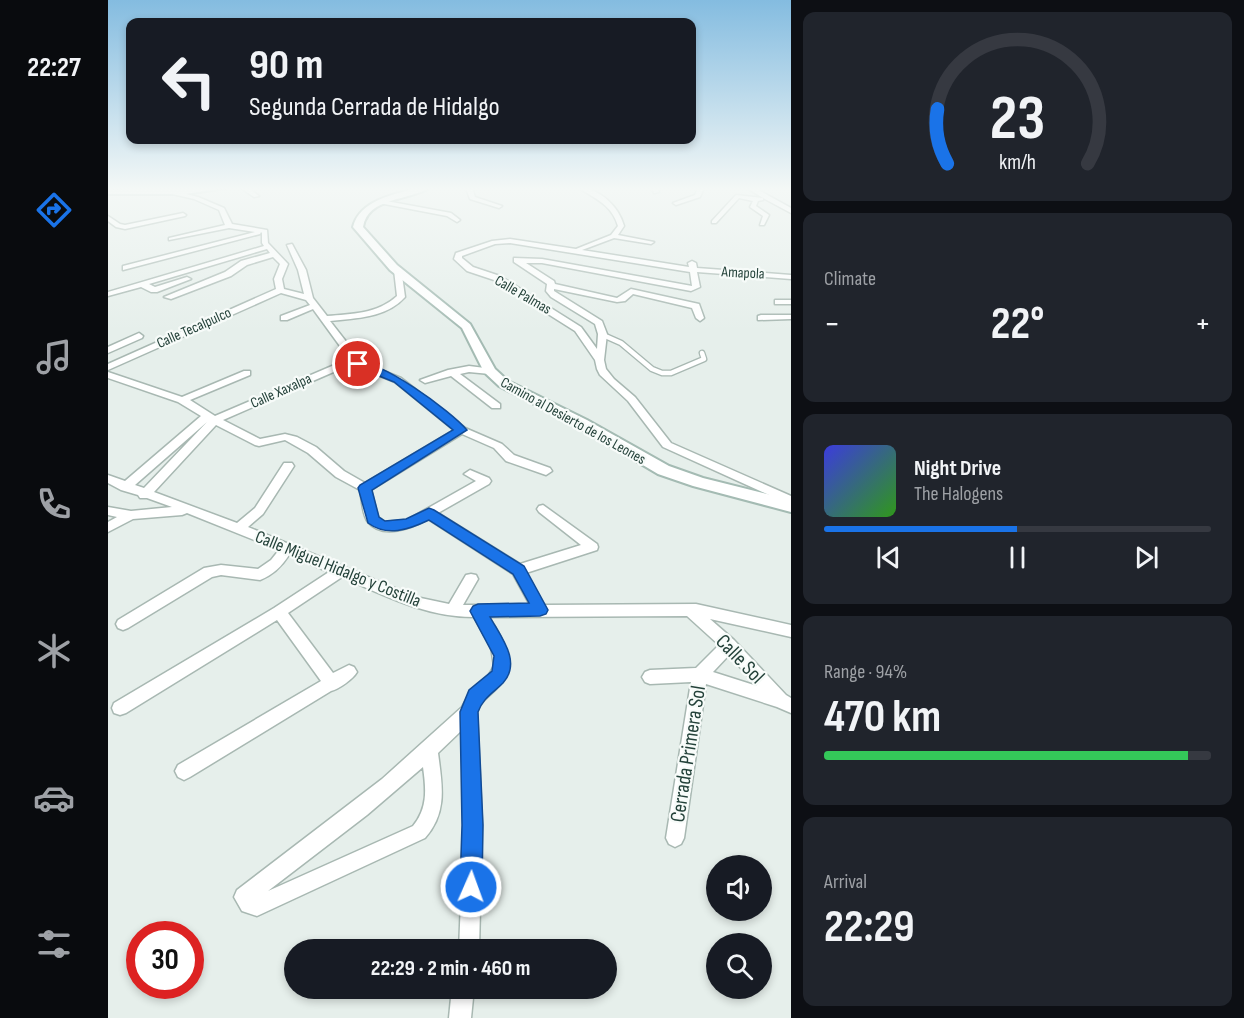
<!DOCTYPE html>
<html lang="en">
<head>
<meta charset="utf-8">
<style>
	:root { --surface:#171b24; --page:#20242c; --text:#f1f3f6; --muted:#9ea1a6; --line:#363941; --accent:#1a73e8 }
	body { margin:0; font-family:"Sofia Sans Condensed",sans-serif; background:var(--page); color:var(--text); height:100vh; display:flex; flex-direction:column; font-size:22px; white-space:nowrap }
	* { box-sizing:border-box; margin:0 }
	p { font-size:20px; color:var(--muted) }
	.icon { flex:none; width:33px; height:33px; fill:none; stroke:currentColor; stroke-width:2; stroke-linecap:round; stroke-linejoin:round }
	.map { position:relative; flex:1; overflow:hidden }
	.sheet { display:flex; flex-direction:column; gap:12px; padding:12px; background:#0d0f14; width:453px }
	.sheet>* { flex:none }
	.hud { position:absolute; left:18px; top:18px; width:570px; height:126px; border-radius:12px; box-shadow:0 3px 9px #0003; background:#171b24; color:var(--text); overflow:hidden }
	.fabs { position:absolute; left:598px; top:855px; display:grid; gap:12px }
	.fabs a { display:grid; place-items:center; width:66px; height:66px; border-radius:50%; background:var(--surface); box-shadow:0 3px 9px #0003; font-size:30px }
	.speed { position:absolute; left:18px; top:921px; display:flex; gap:12px; font-size:30px; font-weight:700; text-align:center }
	.speed>* { display:grid; place-content:center; width:78px; height:78px; border-radius:50%; background:var(--surface); box-shadow:0 3px 9px #0003; line-height:1 }
	.speed .limit { border:9px solid #d22; background:#fff; color:#111 }
	.pin { position:absolute; display:grid; place-items:center; width:51px; height:51px; color:#fff; margin:-26px; border:3px solid #fff; border-radius:50%; box-shadow:0 2px 6px #0007 }
	.me { position:absolute; width:66px; margin:-33px; rotate:2deg; stroke-linejoin:round; filter:drop-shadow(0 0 4px #0008) }
	.turn { display:flex; align-items:center; gap:21px; height:126px; padding:0 24px; font-size:27px }
	.turn .icon { width:78px; height:78px; stroke-width:2.5 }
	.turn b { display:block; font-size:42px; line-height:51px }
	.big { font-size:45px; font-weight:700; line-height:1.1 }
	.sheet .card { flex:1; display:flex; flex-direction:column; justify-content:center; gap:9px; min-width:0; padding:0 21px; border-radius:12px; background:var(--page) }
	.sheet .dial { align-items:center; gap:0 }
	.dial svg { height:156px; overflow:visible; fill:none; stroke:var(--line); stroke-width:7; stroke-linecap:round; text-anchor:middle }
	.dial text { fill:var(--text); stroke:none }
	.song { display:flex; align-items:center; gap:18px }
	.cover { width:72px; height:72px; border-radius:9px; background:linear-gradient(135deg,hsl(240 70% 55%),hsl(110 70% 35%)) }
	.played { height:6px; border-radius:3px; background:linear-gradient(90deg,var(--accent) 50%,var(--line) 50%) }
	.keys { display:flex; justify-content:space-around; direction:ltr }
	.heat { display:flex; justify-content:space-between; align-items:center; font-size:33px; direction:ltr }
	.charge { height:9px; border-radius:4px; background:linear-gradient(90deg,#34c759 94%,var(--line) 0) }
	.trip { position:absolute; left:176px; top:939px; width:333px; height:60px; border-radius:30px; background:var(--surface); box-shadow:0 3px 9px #0003; font-weight:700; line-height:60px; text-align:center }
	main { display:flex; flex:1; min-height:0 }
	.menu { display:flex; flex-direction:column; width:108px; justify-content:space-around; align-items:center; background:#090b0e; color:var(--muted) }
	.menu .icon { width:42px; height:42px }
	.menu .active { color:var(--accent) }
	.menu b { font-size:27px; color:var(--text) }
	.map>svg:first-child { display:block }
</style>
</head>
<body>
<main>
<nav class="menu">
<b>22:27</b>
<svg class="icon active" aria-label="directions" viewBox="0 0 24 24"><path d="M12 3l9 9-9 9-9-9zM9 14v-3h6M13 9l2 2-2 2"/></svg>
<svg class="icon" aria-label="music" viewBox="0 0 24 24"><path d="M9 18V5l10-2v13"/><circle cx="6" cy="18" r="3"/><circle cx="16" cy="16" r="3"/></svg>
<svg class="icon" aria-label="phone" viewBox="0 0 24 24"><path d="M5 4h4l2 5-3 2q2 4 5 5l2-3 5 2v4C11 20 4 13 5 4z"/></svg>
<svg class="icon" aria-label="climate" viewBox="0 0 24 24"><path d="M12 3v18M4 7l16 10M4 17L20 7"/></svg>
<svg class="icon" aria-label="car" viewBox="0 0 24 24"><path d="M5 17H2v-5l4-1 3-4h7l3 4 3 1v5h-3M9 17h6M6 11h13"/><circle cx="7" cy="17" r="2"/><circle cx="17" cy="17" r="2"/></svg>
<svg class="icon" aria-label="filters" viewBox="0 0 24 24"><path d="M4 7h16M4 17h16"/><circle cx="9" cy="7" r="2"/><circle cx="15" cy="17" r="2"/></svg>
</nav>
<div class="map">
<svg width="683" height="1018" viewBox="0 0 683 1018">
	<rect width="100%" height="100%" fill="#e6efeb"/>
	<g fill="none" stroke-linecap="round" stroke-linejoin="round">
		<!-- lane casing -->
		<g stroke="#a8b8b2" stroke-width="7">
			<path id="lane" d="M495 335 513 343 544 369 554 373H563L596 359 594 353"/>
		</g>
		<!-- street casing -->
		<g stroke="#a8b8b2" stroke-width="3">
			<g id="street">
				<path d="M133 188H140L151 196 146 197Z"/>
				<path d="M358 188H364L367 197 394 206 391 208 362 199Z"/>
				<path d="M471 188C492 188 511 207 516 226L510 235 546 242 543 244 506 238 474 250 581 267 580 263 584 261 588 263 589 268 683 275V279L589 272 592 287 583 291 434 263H418L446 281 447 284 509 298 523 289 591 304 596 318 592 321 588 318 584 308 525 294 517 301 509 302 446 289V291L494 321 499 334 496 360 498 369 506 379 527 397 563 443 683 496V505L555 447 520 401 492 375 489 369 487 360 467 331 386 280 359 271 346 259 348 253 384 241 402 239 468 249 503 235 510 226C504 205 488 199 471 188ZM402 243 582 272 584 286 434 259 406 258V262L439 284 438 291 443 297 487 324 490 334 489 349 473 327 392 276 365 267 354 258V256L387 244Z"/>
				<path d="M544 188H550L551 192 546 193Z"/>
				<path d="M590 188H596L592 197 568 205 565 203 587 195Z"/>
				<path d="M639 188H647L683 208V213L655 198V200L650 201 648 206 661 215 656 225H652L655 216 642 207 645 201 631 198 608 223H604V221L628 195 655 198Z"/>
				<path d="M62 190 90 197 116 208 124 224 159 230 160 243 180 264 174 279 176 289 196 294 190 270 179 245 184 244 198 270 205 298 219 316C244 314 269 314 289 296L286 270 293 268 297 297C278 318 249 318 222 321L247 353 243 358 293 378 357 428 394 444 406 455 442 468 444 471 438 475 398 461 386 448 354 434 263 490 270 517 277 522 299 520 368 481 356 474 362 470 381 478 383 481 381 484 330 513 412 564 473 545 431 512 429 509 431 506 435 505 489 544 490 547 489 550 418 573 436 605 588 604 683 625V637L602 619 626 640 678 695 683 698V713L669 707 598 684 576 838 573 844 567 847 561 844 558 838 583 682 542 684 537 682 534 677 537 672 542 670 588 668 611 645 579 616 381 617C396 640 411 667 387 690 380 697 372 702 369 712L374 825 371 950H351L356 825 354 730 330 753C334 785 340 812 317 838L149 916 134 911 126 897 129 890 274 779 354 707 362 693 379 678 386 666 383 647 366 617C318 617 277 596 234 577L180 613 225 673 241 665 246 667 249 672C245 679 231 689 223 691L82 777 76 780 70 777 67 771 70 765 213 681 169 620 18 713 12 715 6 713 4 708 6 703 166 608 221 572 181 555C174 566 165 575 152 580L113 575 104 577 20 628 15 630 10 628 8 624 10 620 96 568 113 565 150 569 163 560 171 550 79 513 74 515 25 519 0 532V522L9 517 0 515V507L23 511 64 507 39 498H32L30 495 13 490 0 483V475L17 481 93 416 70 402 0 378V372L74 397 136 371H142V375L82 400 107 416 231 363 237 353 205 309 179 320H173V316L202 305 198 300 173 293 0 370V364L168 289 166 279 172 264 165 257 139 265 123 276 63 299 56 297 117 272 133 261 162 253 159 249 41 284 47 287 79 277 83 279 49 292H43L33 287 0 296V292L156 246 154 243V233L153 232 152 234 15 270V266L147 232 121 228 61 240V238L117 225 111 210 86 199 60 193ZM240 363 287 382 346 430 257 483 236 471 208 447 189 437 177 434 152 439 115 420 237 367ZM99 422 36 488 27 485ZM108 425 147 445 151 446 177 440 200 453 228 477 252 490C254 499 254 515 260 522 275 540 304 528 320 519L405 574 422 605H355L370 579 368 575 363 574 358 575 341 604 308 597 140 527 155 514 186 466 184 463H176L147 508 129 523 46 492ZM621 655 649 686 605 672ZM315 767C318 789 320 808 305 826L160 891 259 815Z"/>
				<path d="M273 200 343 213 352 220 349 222 339 216 271 203Z"/>
				<path d="M75 213 78 215 77 216 17 229 8 227 0 221V216L12 224 17 225Z"/>
				<rect x="667" y="300" width="16" height="4"/>
				<path d="M653 315H683V319L650 320V316Z"/>
				<path d="M31 333 35 336 34 338 0 353V347Z"/>
				<path d="M361 366 385 369V373L382 374 361 372 352 374 392 404V408H384L343 376 317 383 312 380 340 370Z"/>
				<path d="M344 988H366L363 1018H341Z"/>
			</g>
		</g>
		<!-- secondary casing -->
		<g stroke="#a4bbb3" stroke-width="4">
			<g id="secondary">
				<path d="M117 188 77 194H0V190Z"/>
				<path d="M308 188H321C300 201 260 197 255 227L289 265 362 324 387 369 400 381 479 420 561 466 595 478 683 500V512L585 486 550 474 469 426 391 386 376 372 354 328 282 270 245 227C252 200 285 195 308 188Z"/>
			</g>
		</g>
		<!-- lane -->
		<use href="#lane" stroke="#fff" stroke-width="4.5"/>
		<!-- street -->
		<use href="#street" fill="#fff" fill-rule="evenodd"/>
		<!-- secondary -->
		<use href="#secondary" fill="#fff" fill-rule="evenodd"/>
	</g>
	<!-- sky -->
	<linearGradient id="sky" x2="0" y2="1"><stop stop-color="#84bce0"/><stop offset="0.57" stop-color="#f4f8f6"/><stop offset="1" stop-color="#f4f8f6" stop-opacity="0"/></linearGradient>
	<rect width="683" height="331" fill="url(#sky)"/>
	<!-- route -->
	<path fill="#1a73e8" stroke="#114b97" stroke-width="1.5" d="M246 362C271 358 343 411 359 430L264 490 271 517 277 521 298 519 321 508 326 510 416 566 440 610 438 614 432 616 382 617C393 637 414 662 395 683 385 693 375 698 370 712L375 825 374 887 371 895 363 898 355 895 352 887 354 825 352 712 361 690 384 671 386 656 362 611 365 606 370 604 421 603 405 574 321 520C300 530 279 537 260 523L250 488 252 485 345 430 286 382 246 366Z"/>
	<g text-anchor="middle" dominant-baseline="central" stroke-width="4.5" stroke-linejoin="round" paint-order="stroke">
		<!-- far-street labels -->
		<g font-size="15" fill="#24423a" stroke="#f7fbf9">
			<text transform="translate(635 273) rotate(3)">Amapola</text>
			<text transform="translate(415 295) rotate(30)">Calle Palmas</text>
			<text transform="translate(86 328) rotate(-24)">Calle Tecalpulco</text>
			<text transform="translate(173 391) rotate(-24)">Calle Xaxalpa</text>
			<text transform="translate(465 421) rotate(29)">Camino al Desierto de los Leones</text>
		</g>
		<!-- street labels -->
		<g font-size="18" fill="#24423a" stroke="#f7fbf9">
			<text transform="translate(230 569) rotate(22)">Calle Miguel Hidalgo y Costilla</text>
		</g>
		<!-- near-street labels -->
		<g font-size="21" fill="#24423a" stroke="#f7fbf9">
			<text transform="translate(632 659) rotate(46)">Calle Sol</text>
			<text transform="translate(580 754) rotate(-81)">Cerrada Primera Sol</text>
		</g>
	</g>
</svg>
<div class="fabs">
<a><svg class="icon" aria-label="sound" viewBox="0 0 24 24"><path d="M4 9h4l5-4v14l-5-4H4zM17 9q2 3 0 6"/></svg></a>
<a><svg class="icon" aria-label="search" viewBox="0 0 24 24"><circle cx="10" cy="10" r="6"/><path d="M15 15l6 6"/></svg></a>
</div>
<div class="speed"><div class="limit">30</div></div>
<div class="pin" style="left:250px;top:364px;background:#d93025"><svg class="icon" aria-label="arrive" viewBox="0 0 24 24"><path d="M6 21V4h12l-3 4 3 4H6"/></svg></div>
<svg class="me" style="left:363px;top:887px" viewBox="-20 -20 40 40"><circle r="17" fill="#1a73e8" stroke="#fff" stroke-width="3"/><path d="M0-11L8 9 0 5-8 9z" fill="#fff"/></svg>
<div class="trip">22:29 · 2 min · 460 m</div>
<div class="hud">
<div class="turn"><svg class="icon" aria-label="left" viewBox="0 0 24 24"><path d="M17 20v-9H6M10 6l-5 5 5 5"/></svg><div><b>90 m</b>Segunda Cerrada de Hidalgo</div></div>
</div>
</div>
<section class="sheet">
<div class="card dial"><svg viewBox="0 0 100 80">
<path d="M14 69A42 42 0 1 1 86 69"/>
<path d="M14 69A42 42 0 0 1 9 41" stroke="#1a73e8"/>
<text x="50" y="56" font-size="32" font-weight="700">23</text>
<text x="50" y="72" font-size="11">km/h</text>
</svg></div>
<div class="card"><p>Climate</p>
<div class="heat"><a>−</a><b class="big">22°</b><a>+</a></div>
</div>
<div class="card">
<div class="song"><i class="cover"></i><div><b>Night Drive</b><p>The Halogens</p></div></div>
<div class="played"></div>
<div class="keys"><svg class="icon" aria-label="previous" viewBox="0 0 24 24"><path d="M18 5L8 12l10 7zM5 5v14"/></svg><svg class="icon" aria-label="pause" viewBox="0 0 24 24"><path d="M8 5v14M16 5v14"/></svg><svg class="icon" aria-label="next" viewBox="0 0 24 24"><path d="M6 5l10 7-10 7zM19 5v14"/></svg></div>
</div>
<div class="card"><p>Range · 94%</p><b class="big">470 km</b><div class="charge"></div></div>
<div class="card"><p>Arrival</p><b class="big">22:29</b></div>
</section>
</main>
</body>
</html>
